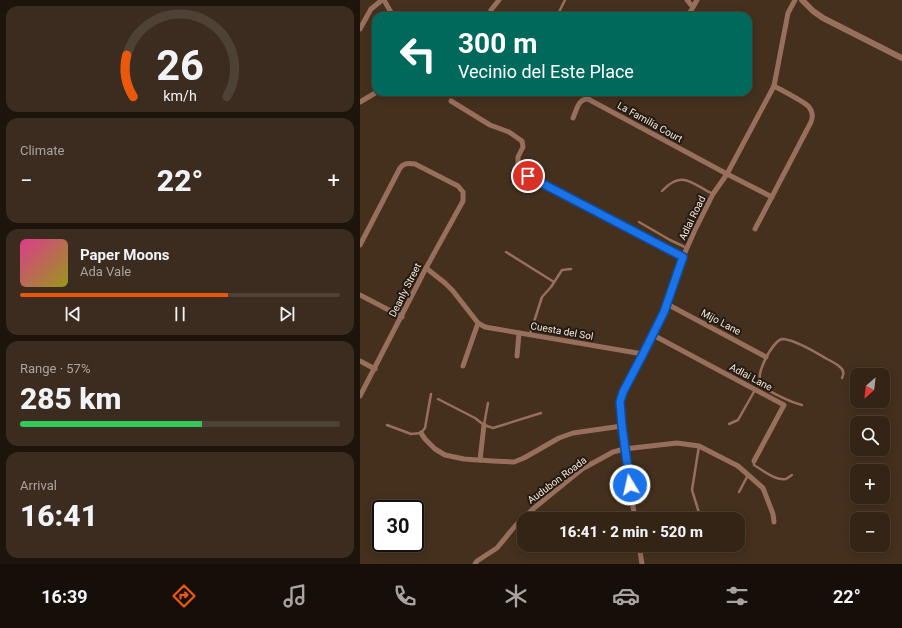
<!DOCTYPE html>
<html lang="en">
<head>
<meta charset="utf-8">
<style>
	:root { --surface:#342416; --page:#3c2c1f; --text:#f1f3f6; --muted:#a9a4a1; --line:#4e4135; --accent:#ea580c }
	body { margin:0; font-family:Roboto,sans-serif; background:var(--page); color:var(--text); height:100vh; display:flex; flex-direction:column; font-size:15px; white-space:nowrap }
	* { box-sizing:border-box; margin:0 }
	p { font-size:13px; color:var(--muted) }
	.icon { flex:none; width:22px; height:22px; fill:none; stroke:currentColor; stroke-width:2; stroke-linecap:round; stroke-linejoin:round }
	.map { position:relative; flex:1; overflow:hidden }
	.sheet { display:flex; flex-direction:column; gap:6px; padding:6px; background:#1d140c; width:360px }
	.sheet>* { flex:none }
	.top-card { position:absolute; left:12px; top:12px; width:380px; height:84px; border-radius:12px; box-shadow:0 2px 10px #0003,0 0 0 1px var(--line); background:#00695c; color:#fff; overflow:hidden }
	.needle { width:26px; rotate:208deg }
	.fabs { position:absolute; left:490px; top:368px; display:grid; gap:8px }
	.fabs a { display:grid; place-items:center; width:40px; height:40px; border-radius:8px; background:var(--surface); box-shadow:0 2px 10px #0003,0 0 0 1px var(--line); font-size:20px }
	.speed { position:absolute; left:12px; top:500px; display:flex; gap:8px; font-size:20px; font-weight:700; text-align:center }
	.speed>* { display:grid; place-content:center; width:52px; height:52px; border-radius:50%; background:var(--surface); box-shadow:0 2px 10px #0003,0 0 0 1px var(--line); line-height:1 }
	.speed .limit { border:2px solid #111; border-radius:6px; background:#fff; color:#111 }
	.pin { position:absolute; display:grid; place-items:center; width:34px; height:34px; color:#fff; margin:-17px; border:2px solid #fff; border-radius:50%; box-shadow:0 1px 4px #0007 }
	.me { position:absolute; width:44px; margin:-22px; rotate:351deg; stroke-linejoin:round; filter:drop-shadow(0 0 3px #0008) }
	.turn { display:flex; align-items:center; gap:14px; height:84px; padding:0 20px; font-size:18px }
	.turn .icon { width:52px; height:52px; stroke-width:2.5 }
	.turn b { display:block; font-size:28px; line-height:34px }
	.big { font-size:30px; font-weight:800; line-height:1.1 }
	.sheet .widget { flex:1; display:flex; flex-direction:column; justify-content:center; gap:6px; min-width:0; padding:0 14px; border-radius:12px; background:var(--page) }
	.sheet .dial { align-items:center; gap:0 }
	.dial svg { height:104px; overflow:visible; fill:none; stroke:var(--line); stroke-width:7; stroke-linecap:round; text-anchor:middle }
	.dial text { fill:var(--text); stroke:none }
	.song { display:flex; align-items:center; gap:12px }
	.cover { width:48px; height:48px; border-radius:6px; background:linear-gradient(135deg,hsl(330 70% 55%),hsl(60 70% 35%)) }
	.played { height:4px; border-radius:2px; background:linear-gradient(90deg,var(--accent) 65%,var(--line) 65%) }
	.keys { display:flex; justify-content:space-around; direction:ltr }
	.heat { display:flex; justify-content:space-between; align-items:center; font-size:22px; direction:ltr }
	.charge { height:6px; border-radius:3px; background:linear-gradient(90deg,#34c759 57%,var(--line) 0) }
	.trip { position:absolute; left:157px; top:512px; width:228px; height:40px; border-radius:12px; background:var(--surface); box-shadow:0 2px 10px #0003,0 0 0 1px var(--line); font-weight:800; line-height:40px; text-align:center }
	.tabs { display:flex; height:64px; justify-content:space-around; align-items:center; background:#150e09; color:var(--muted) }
	.tabs .icon { width:28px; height:28px }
	.tabs .active { color:var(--accent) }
	.tabs b { font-size:18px; color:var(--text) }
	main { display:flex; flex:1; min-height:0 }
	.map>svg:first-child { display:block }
</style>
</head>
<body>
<main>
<section class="sheet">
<div class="widget dial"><svg viewBox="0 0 100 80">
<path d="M14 69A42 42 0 1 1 86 69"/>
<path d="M14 69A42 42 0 0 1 9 37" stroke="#ea580c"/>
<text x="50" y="56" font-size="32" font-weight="700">26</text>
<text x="50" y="72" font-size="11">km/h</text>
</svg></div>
<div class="widget"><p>Climate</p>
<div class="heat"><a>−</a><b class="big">22°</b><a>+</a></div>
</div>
<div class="widget">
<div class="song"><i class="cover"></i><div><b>Paper Moons</b><p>Ada Vale</p></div></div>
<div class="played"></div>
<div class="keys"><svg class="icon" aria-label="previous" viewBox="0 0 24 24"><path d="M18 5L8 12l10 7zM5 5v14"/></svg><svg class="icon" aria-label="pause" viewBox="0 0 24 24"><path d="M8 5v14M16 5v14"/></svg><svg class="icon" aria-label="next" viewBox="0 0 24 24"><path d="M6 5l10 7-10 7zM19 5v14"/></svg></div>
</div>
<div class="widget"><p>Range · 57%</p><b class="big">285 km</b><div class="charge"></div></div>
<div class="widget"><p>Arrival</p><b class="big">16:41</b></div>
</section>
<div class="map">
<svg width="542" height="564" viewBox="0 0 542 564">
	<rect width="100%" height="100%" fill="#45301d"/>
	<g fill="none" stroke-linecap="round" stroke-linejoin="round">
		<!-- service -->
		<g stroke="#976f5c" stroke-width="2.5">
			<path d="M197 16 205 0"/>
			<path d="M302 191C322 169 332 184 353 194"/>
			<path d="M279 222 310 240 327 248"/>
			<path d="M146 252 194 282"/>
			<path d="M170 334 182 297 191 287 202 270 211 269"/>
			<path d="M78 399 115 418 124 425 133 428 181 413"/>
			<path d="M442 405C433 403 406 391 401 384 395 374 412 342 422 339 424 339 426 339 428 340 441 343 455 352 467 359 471 361 477 364 480 367 484 370 484 374 482 378"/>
			<path d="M369 424 378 420 395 390"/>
			<path d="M27 425 51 434 61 433 65 428 71 394"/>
			<path d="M124 425 128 403"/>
			<path d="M339 446 332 490 340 516"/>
			<path d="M394 462V465C402 470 416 481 426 479 428 478 430 476 432 475"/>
			<path d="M379 492 388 475"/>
		</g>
		<!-- minor -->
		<g stroke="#976f5c" stroke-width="5">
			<path d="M24 0 33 16"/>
			<path d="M327 0 333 7"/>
			<path d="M131 10 139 0"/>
			<path d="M328 16 337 0"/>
			<path d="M0 29 11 9 22 0"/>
			<path d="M91 101 130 125 149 132 162 141 163 147 158 157V164L168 176 323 257"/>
			<path d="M0 102 17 92"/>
			<path d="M213 118C217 109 218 99 228 99L367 174 412 197"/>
			<path d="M395 229 451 122C453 117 453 112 449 107 445 102 421 90 414 86"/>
			<path d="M0 245 40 168C44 163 48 163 55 164L98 186 103 192V201L66 268 0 396"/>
			<path d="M66 268 85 283 93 291 118 323 103 366"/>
			<path d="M0 295 42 317"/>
			<path d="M307 304 406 357"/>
			<path d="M118 323 125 327 283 354"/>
			<path d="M293 335 424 405 394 461"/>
			<path d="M157 356 159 333"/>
			<path d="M0 361 15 369"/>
			<path d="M61 433 65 439 75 449 85 455 104 459 133 461 154 462 164 458 199 438 213 433 262 426"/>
			<path d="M120 460 124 425"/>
			<path d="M275 519 264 449 260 402 263 392 283 354 304 312 323 257 334 232 353 194 367 174 414 86 428 13 435 0"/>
			<path d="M279 545 282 564"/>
			<path d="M115 564 117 561 137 548 156 525 173 509 222 469 253 452 264 449 317 443 339 446 378 466 403 488 413 514 414 522"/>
		</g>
		<!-- tertiary -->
		<path stroke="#976f5c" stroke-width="6" d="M442 0 453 11 463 18 542 58"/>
	</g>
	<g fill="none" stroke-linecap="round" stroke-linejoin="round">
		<!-- route casing -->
		<g stroke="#114b97" stroke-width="10">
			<path id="route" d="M168 176 323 257 304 312 283 354 263 392 260 402 262 426 270 485"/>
		</g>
		<!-- route -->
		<use href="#route" stroke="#1a73e8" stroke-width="7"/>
	</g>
	<g text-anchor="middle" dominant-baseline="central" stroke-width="4" stroke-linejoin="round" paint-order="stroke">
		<!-- street labels -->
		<g font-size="10" fill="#f5e7db" stroke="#241a12">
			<text transform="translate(290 122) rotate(29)">La Familia Court</text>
			<text transform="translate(332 218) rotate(-64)">Adlai Road</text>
			<text transform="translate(45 290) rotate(-63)">Deanly Street</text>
			<text transform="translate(361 322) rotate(28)">Mijo Lane</text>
			<text transform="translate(202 331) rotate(10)">Cuesta del Sol</text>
			<text transform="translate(391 377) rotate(28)">Adlai Lane</text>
			<text transform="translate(197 480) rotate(-37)">Audubon Roada</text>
		</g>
	</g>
</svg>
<div class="fabs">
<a><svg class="needle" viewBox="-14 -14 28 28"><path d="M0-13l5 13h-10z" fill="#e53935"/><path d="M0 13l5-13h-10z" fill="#a9a4a1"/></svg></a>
<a><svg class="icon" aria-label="search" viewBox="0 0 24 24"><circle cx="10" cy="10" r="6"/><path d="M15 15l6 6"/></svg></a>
<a>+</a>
<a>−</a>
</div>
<div class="speed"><div class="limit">30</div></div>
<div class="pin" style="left:168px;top:176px;background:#d93025"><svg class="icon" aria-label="arrive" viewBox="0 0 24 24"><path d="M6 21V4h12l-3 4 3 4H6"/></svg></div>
<svg class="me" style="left:270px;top:485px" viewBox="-20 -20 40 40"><circle r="17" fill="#1a73e8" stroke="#fff" stroke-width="3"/><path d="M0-11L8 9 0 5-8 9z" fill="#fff"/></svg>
<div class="trip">16:41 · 2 min · 520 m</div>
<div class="top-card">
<div class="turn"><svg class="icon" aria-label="left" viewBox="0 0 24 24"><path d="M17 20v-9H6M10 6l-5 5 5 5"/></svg><div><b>300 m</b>Vecinio del Este Place</div></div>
</div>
</div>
</main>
<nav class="tabs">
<b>16:39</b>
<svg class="icon active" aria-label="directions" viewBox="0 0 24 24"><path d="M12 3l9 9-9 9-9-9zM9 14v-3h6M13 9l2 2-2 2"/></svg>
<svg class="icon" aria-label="music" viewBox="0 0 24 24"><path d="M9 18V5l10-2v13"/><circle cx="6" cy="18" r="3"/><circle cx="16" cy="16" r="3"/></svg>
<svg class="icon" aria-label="phone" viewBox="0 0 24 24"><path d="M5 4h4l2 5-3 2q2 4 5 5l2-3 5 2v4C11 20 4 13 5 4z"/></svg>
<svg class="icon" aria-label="climate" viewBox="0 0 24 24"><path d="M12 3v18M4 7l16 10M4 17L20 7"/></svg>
<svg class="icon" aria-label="car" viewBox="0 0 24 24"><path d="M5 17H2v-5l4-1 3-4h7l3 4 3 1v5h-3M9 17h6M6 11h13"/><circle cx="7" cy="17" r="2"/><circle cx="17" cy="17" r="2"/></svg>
<svg class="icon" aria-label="filters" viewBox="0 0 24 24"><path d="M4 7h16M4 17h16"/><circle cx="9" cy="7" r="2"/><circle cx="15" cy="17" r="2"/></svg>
<b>22°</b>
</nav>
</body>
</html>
